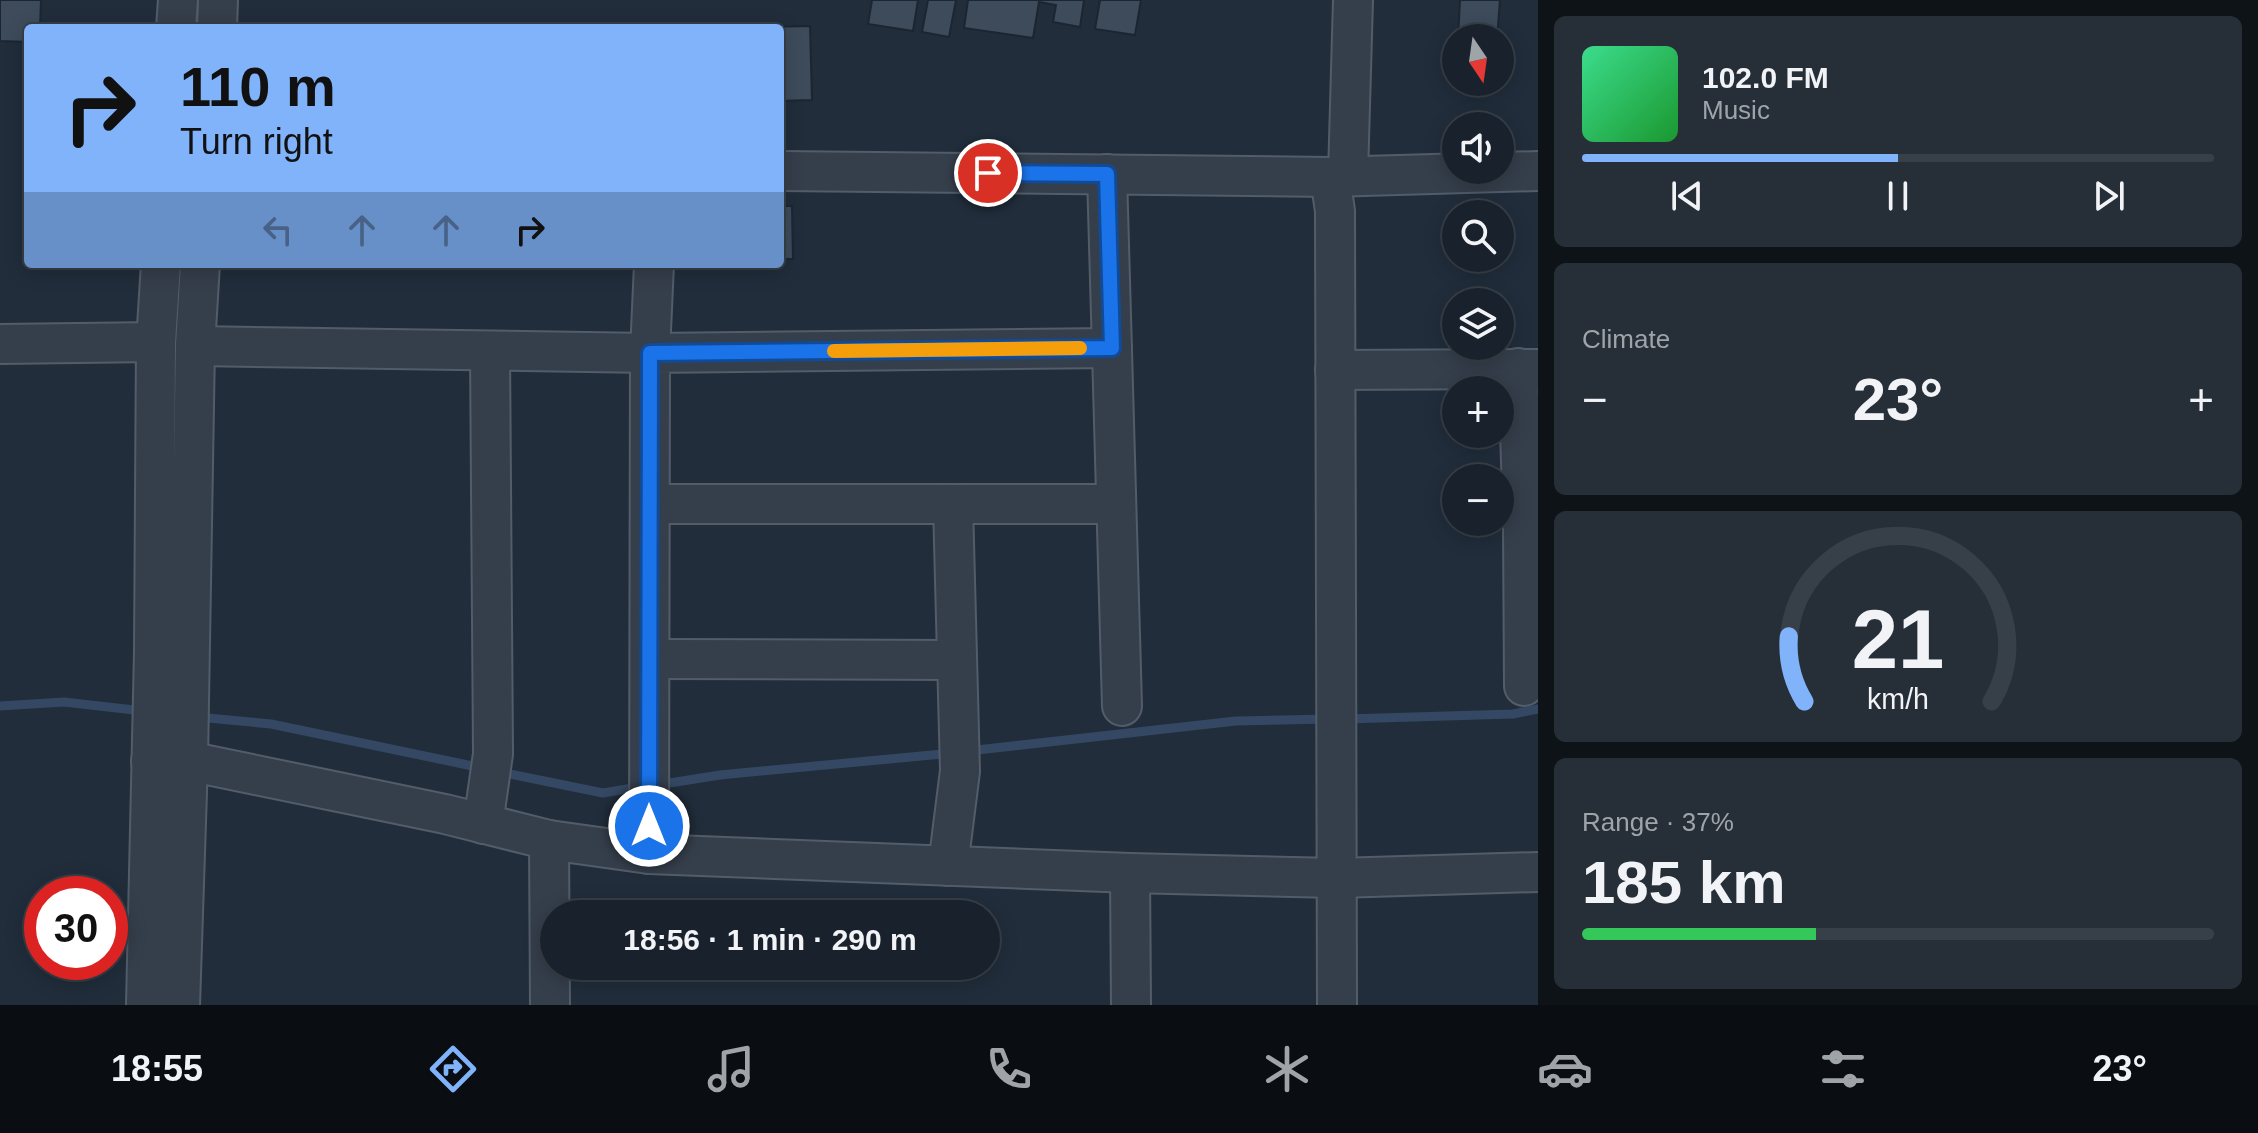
<!DOCTYPE html>
<html lang="en">
<head>
<meta charset="utf-8">
<style>
	:root { --surface:#19222c; --page:#262f38; --text:#f1f3f6; --muted:#9fa4a9; --line:#373f48; --accent:#81b3fb }
	body { margin:0; font-family:Helvetica,sans-serif; background:var(--page); color:var(--text); height:100vh; display:flex; flex-direction:column; font-size:30px; white-space:nowrap }
	* { box-sizing:border-box; margin:0 }
	p { font-size:26px; color:var(--muted) }
	.icon { flex:none; width:44px; height:44px; fill:none; stroke:currentColor; stroke-width:2; stroke-linecap:round; stroke-linejoin:round }
	.map { position:relative; flex:1; overflow:hidden }
	.side { display:flex; flex-direction:column; gap:16px; padding:16px; background:#0e1318; width:720px }
	.side>* { flex:none }
	.guide { position:absolute; left:24px; top:24px; width:760px; height:244px; border-radius:8px; box-shadow:0 4px 20px #0003,0 0 0 2px var(--line); background:#81b3fb; color:#111; overflow:hidden }
	.needle { width:52px; rotate:167deg }
	.controls { position:absolute; left:1442px; top:24px; display:grid; gap:16px }
	.controls a { display:grid; place-items:center; width:72px; height:72px; border-radius:50%; background:var(--surface); box-shadow:0 4px 20px #0003,0 0 0 2px var(--line); font-size:40px }
	.speed { position:absolute; left:24px; top:876px; display:flex; gap:16px; font-size:40px; font-weight:700; text-align:center }
	.speed>* { display:grid; place-content:center; width:104px; height:104px; border-radius:50%; background:var(--surface); box-shadow:0 4px 20px #0003,0 0 0 2px var(--line); line-height:1 }
	.speed .limit { border:12px solid #d22; background:#fff; color:#111 }
	.pin { position:absolute; display:grid; place-items:center; width:68px; height:68px; color:#fff; margin:-34px; border:4px solid #fff; border-radius:50%; box-shadow:0 2px 8px #0007 }
	.me { position:absolute; width:88px; margin:-44px; rotate:0deg; stroke-linejoin:round; filter:drop-shadow(0 0 6px #0008) }
	.turn { display:flex; align-items:center; gap:28px; height:168px; padding:0 24px; font-size:36px }
	.turn .icon { width:104px; height:104px; stroke-width:2.5 }
	.turn b { display:block; font-size:56px; line-height:68px }
	.lanes { display:flex; align-items:center; height:76px; padding:0 24px; background:#0003; justify-content:center; gap:40px; direction:ltr }
	.lanes .off { opacity:.35 }
	.big { font-size:60px; font-weight:600; line-height:1.1 }
	.side .card { flex:1; display:flex; flex-direction:column; justify-content:center; gap:12px; min-width:0; padding:0 28px; border-radius:12px; background:var(--page) }
	.side .dial { align-items:center; gap:0 }
	.dial svg { height:208px; overflow:visible; fill:none; stroke:var(--line); stroke-width:7; stroke-linecap:round; text-anchor:middle }
	.dial text { fill:var(--text); stroke:none }
	.song { display:flex; align-items:center; gap:24px }
	.cover { width:96px; height:96px; border-radius:12px; background:linear-gradient(135deg,hsl(150 70% 55%),hsl(130 70% 35%)) }
	.played { height:8px; border-radius:4px; background:linear-gradient(90deg,var(--accent) 50%,var(--line) 50%) }
	.keys { display:flex; justify-content:space-around; direction:ltr }
	.heat { display:flex; justify-content:space-between; align-items:center; font-size:44px; direction:ltr }
	.charge { height:12px; border-radius:6px; background:linear-gradient(90deg,#34c759 37%,var(--line) 0) }
	.trip { position:absolute; left:540px; top:900px; width:460px; height:80px; border-radius:40px; background:var(--surface); box-shadow:0 4px 20px #0003,0 0 0 2px var(--line); font-weight:600; line-height:80px; text-align:center }
	.tab-bar { display:flex; height:128px; justify-content:space-around; align-items:center; background:#0a0e12; color:var(--muted) }
	.tab-bar .icon { width:56px; height:56px }
	.tab-bar .selected { color:var(--accent) }
	.tab-bar b { font-size:36px; color:var(--text) }
	main { display:flex; flex:1; min-height:0 }
	.map>svg:first-child { display:block }
</style>
</head>
<body>
<main>
<div class="map">
<svg width="1538" height="1005" viewBox="0 0 1538 1005">
	<rect width="100%" height="100%" fill="#212d3b"/>
	<g fill="none" stroke-linecap="round" stroke-linejoin="round">
		<!-- stream -->
		<g stroke="#344863" stroke-width="9">
			<path d="M0 706 64 702 143 711"/>
			<path d="M197 717 271 724 482 768"/>
			<path d="M1346 719 1513 714 1538 709"/>
			<path d="M968 751 1236 721 1327 719"/>
			<path d="M500 772 603 793 639 787"/>
			<path d="M657 785 720 775 953 753"/>
		</g>
	</g>
	<!-- building -->
	<g fill="#3d4b5b" stroke="#1c2632" stroke-width="2">
		<path d="M0 0H41L40 28H28V42L0 41Z"/>
		<path d="M872 0H918L913 31 868 24Z"/>
		<path d="M928 0H956L949 37 922 32Z"/>
		<path d="M968 0H1084L1080 27 1053 22 1056 5 1039 2 1033 38 964 28Z"/>
		<path d="M1100 0H1141L1135 35 1095 29Z"/>
		<path d="M1460 0H1500L1497 38H1458Z"/>
		<path d="M810 26 812 100 780 101V28L761 27Z"/>
		<path d="M780 206H792L793 259H780Z"/>
	</g>
	<g fill="none" stroke-linecap="round" stroke-linejoin="round">
		<!-- minor casing -->
		<g stroke="#535c69" stroke-width="42">
			<g id="minor">
				<path d="M176 28 178 0"/>
				<path d="M217 28 218 0"/>
				<path d="M780 171 1330 177 1538 171"/>
				<path d="M1107 174 1122 706"/>
				<path d="M1348 175 1353 0"/>
				<path d="M1330 177 1335 211 1337 1005"/>
				<path d="M0 344 156 342"/>
				<path d="M195 346 650 353 654 264"/>
				<path d="M1518 368 1523 525 1524 686"/>
				<path d="M1335 370 1538 369"/>
				<path d="M650 504H1116"/>
				<path d="M650 659 957 660"/>
				<path d="M151 761H188L445 814 549 840 649 854 1130 873 1337 878 1538 872"/>
				<path d="M483 824 493 754 490 351"/>
				<path d="M549 840 550 1005"/>
				<path d="M649 854 650 353 1112 348"/>
				<path d="M948 866 960 771 953 504"/>
				<path d="M1130 873 1131 1005"/>
				<path d="M146 1005 154 652 156 342 161 264"/>
				<path d="M180 1005 188 761 195 346 200 264"/>
			</g>
		</g>
		<!-- minor -->
		<use href="#minor" stroke="#353e4b" stroke-width="38"/>
	</g>
	<g fill="none" stroke-linecap="round" stroke-linejoin="round">
		<!-- route casing -->
		<g stroke="#114b97" stroke-width="20">
			<path id="route" d="M649 826 650 353 1112 348 1107 174 988 173"/>
		</g>
		<!-- route -->
		<use href="#route" stroke="#1a73e8" stroke-width="14"/>
		<!-- slow -->
		<path stroke="#f59e0b" stroke-width="14" d="M834 351 1080 348"/>
	</g>
</svg>
<div class="controls">
<a><svg class="needle" viewBox="-14 -14 28 28"><path d="M0-13l5 13h-10z" fill="#e53935"/><path d="M0 13l5-13h-10z" fill="#9fa4a9"/></svg></a>
<a><svg class="icon" aria-label="sound" viewBox="0 0 24 24"><path d="M4 9h4l5-4v14l-5-4H4zM17 9q2 3 0 6"/></svg></a>
<a><svg class="icon" aria-label="search" viewBox="0 0 24 24"><circle cx="10" cy="10" r="6"/><path d="M15 15l6 6"/></svg></a>
<a><svg class="icon" aria-label="layers" viewBox="0 0 24 24"><path d="M12 4l9 5-9 5-9-5zM3 14l9 5 9-5"/></svg></a>
<a>+</a>
<a>−</a>
</div>
<div class="speed"><div class="limit">30</div></div>
<div class="pin" style="left:988px;top:173px;background:#d93025"><svg class="icon" aria-label="arrive" viewBox="0 0 24 24"><path d="M6 21V4h12l-3 4 3 4H6"/></svg></div>
<svg class="me" style="left:649px;top:826px" viewBox="-20 -20 40 40"><circle r="17" fill="#1a73e8" stroke="#fff" stroke-width="3"/><path d="M0-11L8 9 0 5-8 9z" fill="#fff"/></svg>
<div class="trip">18:56 · 1 min · 290 m</div>
<div class="guide">
<div class="turn"><svg class="icon" aria-label="right" viewBox="0 0 24 24"><path d="M7 20v-9h11M14 6l5 5-5 5"/></svg><div><b>110 m</b>Turn right</div></div>
<div class="lanes"><svg class="icon off" aria-label="left" viewBox="0 0 24 24"><path d="M17 20v-9H6M10 6l-5 5 5 5"/></svg><svg class="icon off" aria-label="ahead" viewBox="0 0 24 24"><path d="M12 20V5M6 11l6-6 6 6"/></svg><svg class="icon off" aria-label="ahead" viewBox="0 0 24 24"><path d="M12 20V5M6 11l6-6 6 6"/></svg><svg class="icon" aria-label="right" viewBox="0 0 24 24"><path d="M7 20v-9h11M14 6l5 5-5 5"/></svg></div>
</div>
</div>
<section class="side">
<div class="card">
<div class="song"><i class="cover"></i><div><b>102.0 FM</b><p>Music</p></div></div>
<div class="played"></div>
<div class="keys"><svg class="icon" aria-label="previous" viewBox="0 0 24 24"><path d="M18 5L8 12l10 7zM5 5v14"/></svg><svg class="icon" aria-label="pause" viewBox="0 0 24 24"><path d="M8 5v14M16 5v14"/></svg><svg class="icon" aria-label="next" viewBox="0 0 24 24"><path d="M6 5l10 7-10 7zM19 5v14"/></svg></div>
</div>
<div class="card"><p>Climate</p>
<div class="heat"><a>−</a><b class="big">23°</b><a>+</a></div>
</div>
<div class="card dial"><svg viewBox="0 0 100 80">
<path d="M14 69A42 42 0 1 1 86 69"/>
<path d="M14 69A42 42 0 0 1 8 44" stroke="#81b3fb"/>
<text x="50" y="56" font-size="32" font-weight="700">21</text>
<text x="50" y="72" font-size="11">km/h</text>
</svg></div>
<div class="card"><p>Range · 37%</p><b class="big">185 km</b><div class="charge"></div></div>
</section>
</main>
<nav class="tab-bar">
<b>18:55</b>
<svg class="icon selected" aria-label="directions" viewBox="0 0 24 24"><path d="M12 3l9 9-9 9-9-9zM9 14v-3h6M13 9l2 2-2 2"/></svg>
<svg class="icon" aria-label="music" viewBox="0 0 24 24"><path d="M9 18V5l10-2v13"/><circle cx="6" cy="18" r="3"/><circle cx="16" cy="16" r="3"/></svg>
<svg class="icon" aria-label="phone" viewBox="0 0 24 24"><path d="M5 4h4l2 5-3 2q2 4 5 5l2-3 5 2v4C11 20 4 13 5 4z"/></svg>
<svg class="icon" aria-label="climate" viewBox="0 0 24 24"><path d="M12 3v18M4 7l16 10M4 17L20 7"/></svg>
<svg class="icon" aria-label="car" viewBox="0 0 24 24"><path d="M5 17H2v-5l4-1 3-4h7l3 4 3 1v5h-3M9 17h6M6 11h13"/><circle cx="7" cy="17" r="2"/><circle cx="17" cy="17" r="2"/></svg>
<svg class="icon" aria-label="filters" viewBox="0 0 24 24"><path d="M4 7h16M4 17h16"/><circle cx="9" cy="7" r="2"/><circle cx="15" cy="17" r="2"/></svg>
<b>23°</b>
</nav>
</body>
</html>
